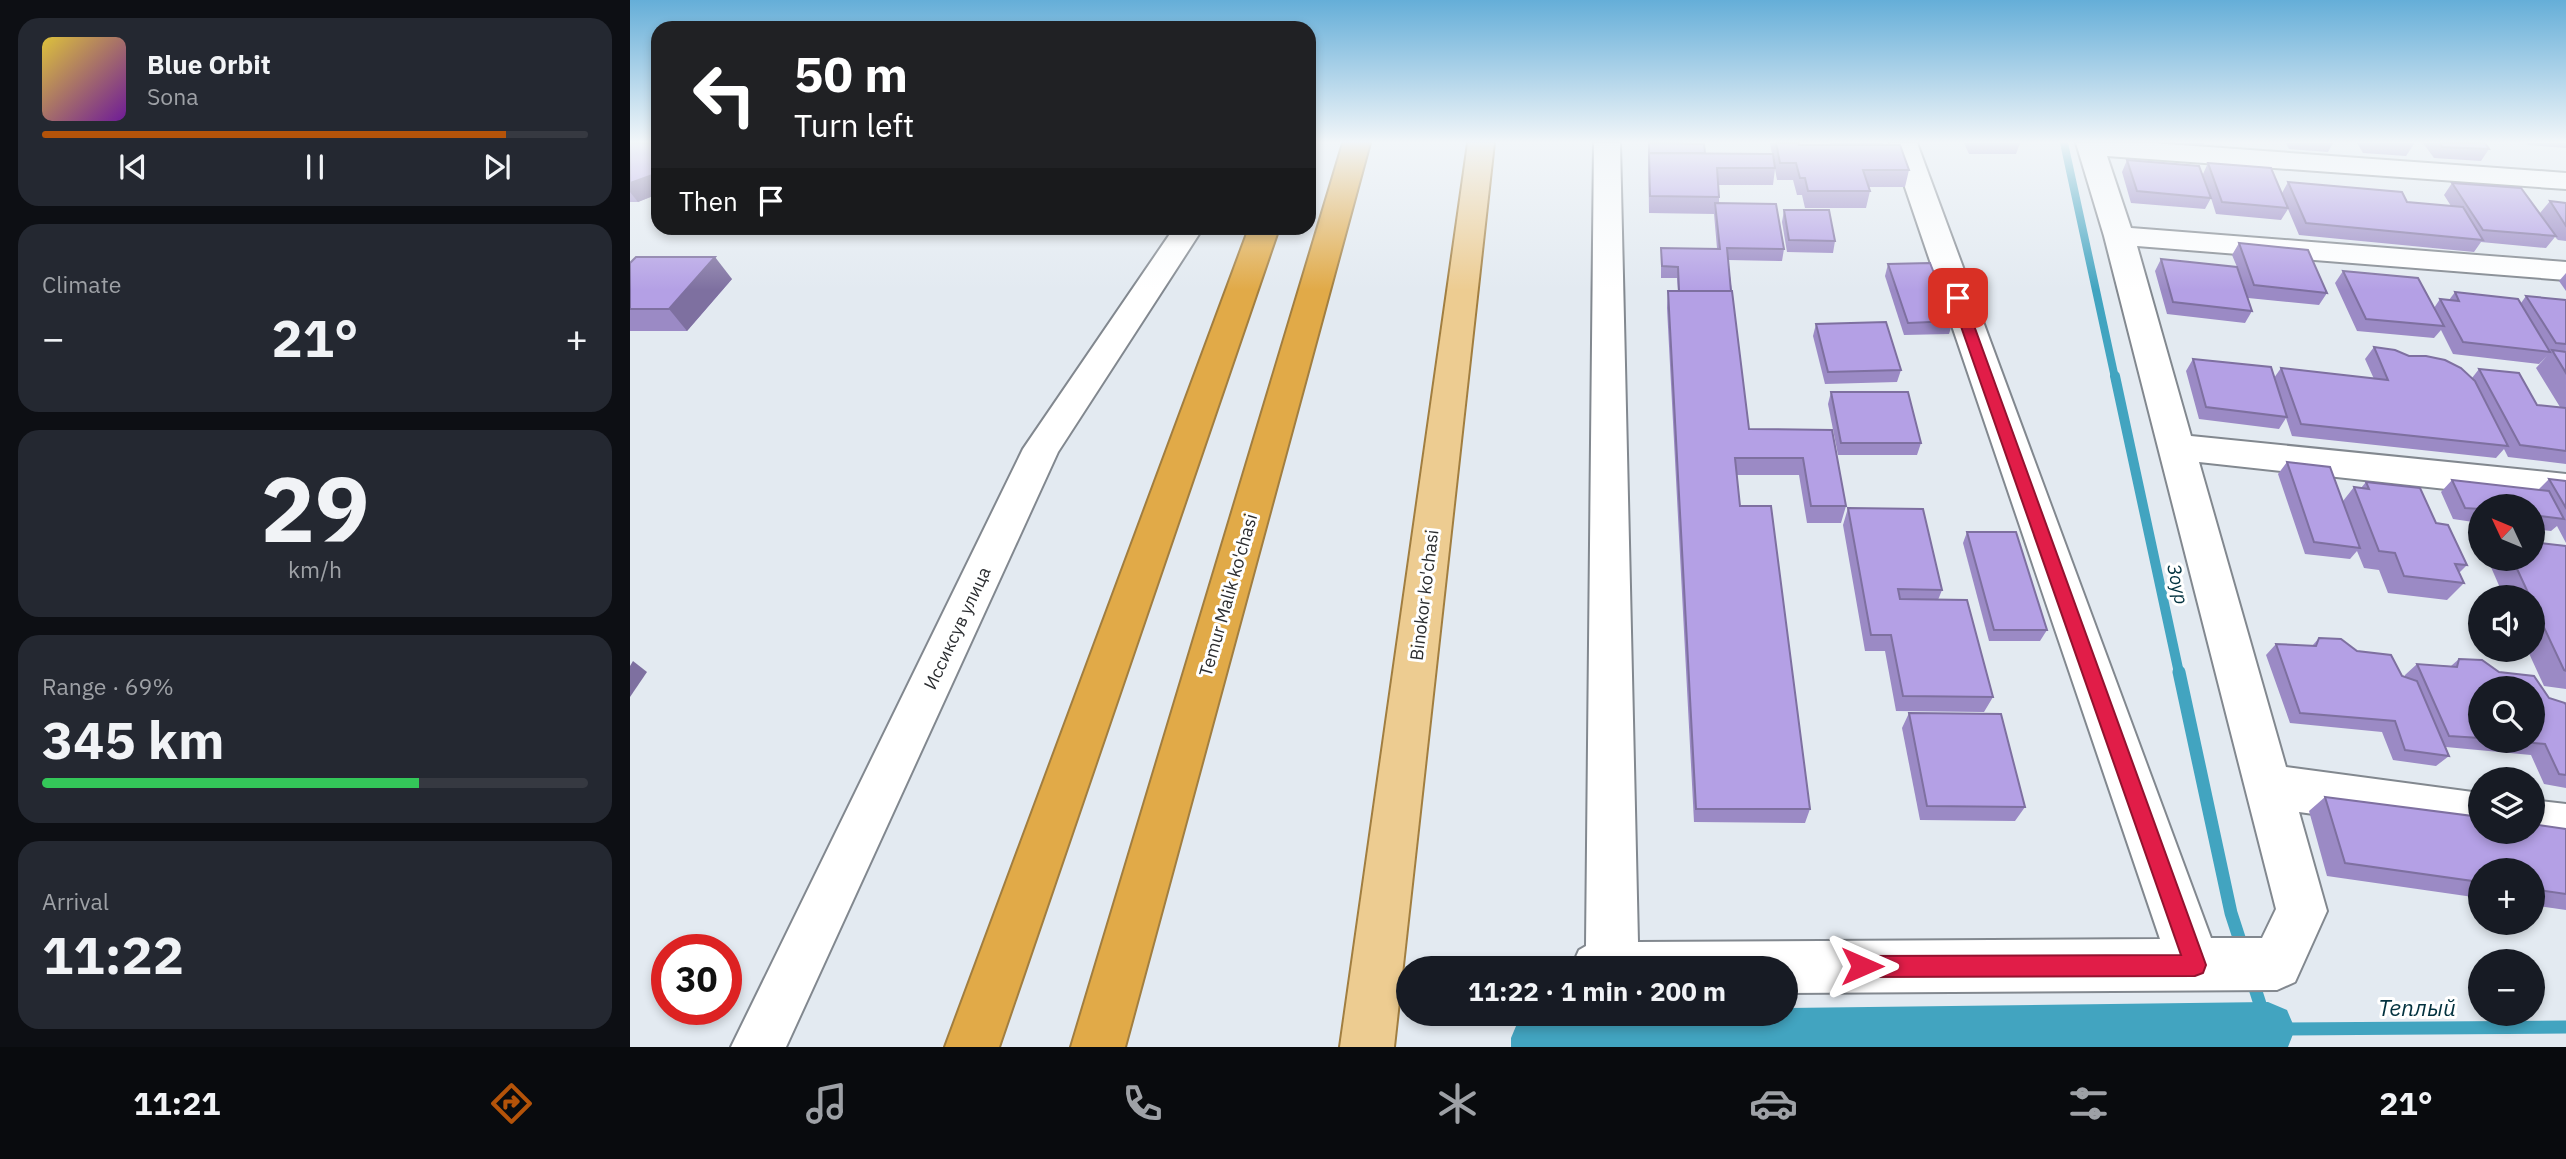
<!DOCTYPE html>
<html lang="en">
<head>
<meta charset="utf-8">
<style>
	:root { --surface:#171b24; --page:#242831; --text:#f1f3f6; --muted:#9ea1a6; --line:#363941; --accent:#b45309 }
	body { margin:0; font-family:"IBM Plex Sans",sans-serif; background:var(--page); color:var(--text); height:100vh; display:flex; flex-direction:column; font-size:26px; white-space:nowrap }
	* { box-sizing:border-box; margin:0 }
	p { font-size:23px; color:var(--muted) }
	.icon { flex:none; width:38px; height:38px; fill:none; stroke:currentColor; stroke-width:2; stroke-linecap:round; stroke-linejoin:round }
	.map { position:relative; flex:1; overflow:hidden }
	.details { display:flex; flex-direction:column; gap:18px; padding:18px; background:#0d0f14; width:630px }
	.details>* { flex:none }
	.hud { position:absolute; left:21px; top:21px; width:665px; height:214px; border-radius:21px; box-shadow:0 4px 10px #0003; background:#202124; color:#fff; overflow:hidden }
	.needle { width:46px; rotate:314deg }
	.buttons { position:absolute; left:1838px; top:494px; display:grid; gap:14px }
	.buttons a { display:grid; place-items:center; width:77px; height:77px; border-radius:50%; background:var(--surface); box-shadow:0 4px 10px #0003; font-size:35px }
	.speed { position:absolute; left:21px; top:934px; display:flex; gap:14px; font-size:35px; font-weight:700; text-align:center }
	.speed>* { display:grid; place-content:center; width:91px; height:91px; border-radius:50%; background:var(--surface); box-shadow:0 4px 10px #0003; line-height:1 }
	.speed .limit { border:10px solid #d22; background:#fff; color:#111 }
	.pin { position:absolute; display:grid; place-items:center; width:60px; height:60px; color:#fff; margin:-30px; border-radius:14px; box-shadow:0 4px 10px #0006 }
	.me { position:absolute; width:77px; margin:-38px; rotate:90deg; stroke-linejoin:round; filter:drop-shadow(0 0 5px #0008) }
	.turn { display:flex; align-items:center; gap:24px; height:147px; padding:0 28px; font-size:32px }
	.turn .icon { width:91px; height:91px; stroke-width:2.5 }
	.turn b { display:block; font-size:49px; line-height:60px }
	.then { display:flex; align-items:center; height:66px; padding:0 28px; background:#0003; gap:14px; font-size:26px }
	.big { font-size:52px; font-weight:700; line-height:1.1 }
	.details .card { flex:1; display:flex; flex-direction:column; justify-content:center; gap:10px; min-width:0; padding:0 24px; border-radius:21px; background:var(--page) }
	.details .dial { align-items:center; gap:0 }
	.dial b { font-size:91px; line-height:1 }
	.song { display:flex; align-items:center; gap:21px }
	.cover { width:84px; height:84px; border-radius:10px; background:linear-gradient(135deg,hsl(50 70% 55%),hsl(280 70% 35%)) }
	.played { height:7px; border-radius:4px; background:linear-gradient(90deg,var(--accent) 85%,var(--line) 85%) }
	.keys { display:flex; justify-content:space-around; direction:ltr }
	.heat { display:flex; justify-content:space-between; align-items:center; font-size:38px; direction:ltr }
	.charge { height:10px; border-radius:5px; background:linear-gradient(90deg,#34c759 69%,var(--line) 0) }
	.trip { position:absolute; left:766px; top:956px; width:402px; height:70px; border-radius:35px; background:var(--surface); box-shadow:0 4px 10px #0003; font-weight:700; line-height:70px; text-align:center }
	.dock { display:flex; height:112px; justify-content:space-around; align-items:center; background:#090b0e; color:var(--muted) }
	.dock .icon { width:49px; height:49px }
	.dock .current { color:var(--accent) }
	.dock b { font-size:32px; color:var(--text) }
	main { display:flex; flex:1; min-height:0 }
	.map>svg:first-child { display:block }
</style>
</head>
<body>
<main>
<section class="details">
<div class="card">
<div class="song"><i class="cover"></i><div><b>Blue Orbit</b><p>Sona</p></div></div>
<div class="played"></div>
<div class="keys"><svg class="icon" aria-label="previous" viewBox="0 0 24 24"><path d="M18 5L8 12l10 7zM5 5v14"/></svg><svg class="icon" aria-label="pause" viewBox="0 0 24 24"><path d="M8 5v14M16 5v14"/></svg><svg class="icon" aria-label="next" viewBox="0 0 24 24"><path d="M6 5l10 7-10 7zM19 5v14"/></svg></div>
</div>
<div class="card"><p>Climate</p>
<div class="heat"><a>−</a><b class="big">21°</b><a>+</a></div>
</div>
<div class="card dial"><b>29</b><p>km/h</p></div>
<div class="card"><p>Range · 69%</p><b class="big">345 km</b><div class="charge"></div></div>
<div class="card"><p>Arrival</p><b class="big">11:22</b></div>
</section>
<div class="map">
<svg width="1936" height="1047" viewBox="0 0 1936 1047">
	<rect width="100%" height="100%" fill="#e3eaf1"/>
	<g fill="none" stroke-linecap="round" stroke-linejoin="round">
		<!-- stream-far2 -->
		<path stroke="#42a4c0" stroke-width="8" d="M1434 143 1485 378"/>
		<!-- stream-far1 -->
		<path stroke="#42a4c0" stroke-width="10" d="M1485 376 1549 673"/>
		<!-- stream -->
		<g stroke="#42a4c0" stroke-width="13">
			<path d="M1549 672 1601 913 1613 950"/>
			<path d="M1622 979 1638 1029 1936 1027"/>
		</g>
		<!-- canal -->
		<path fill="#42a4c0" fill-rule="evenodd" d="M1638 1002 1657 1010 1665 1029 1658 1047H881V1038L889 1019 902 1013H1157V1008Z"/>
		<!-- minor casing -->
		<g stroke="#82888f" stroke-width="4">
			<g id="minor">
				<path d="M964 143H990L1008 942 1530 939 1260 143H1287L1581 938H1632L1646 909 1474 236 1446 143H1523L1936 173V189L1477 156 1501 228 1936 262V280L1507 246 1561 436 1936 474V502L1569 462 1656 767 1850 793V831H1866L1850 837 1669 812 1697 911 1665 982 1647 990 1157 993V968H941L949 950 956 946Z"/>
				<path d="M544 228H573L428 452 156 1047H101L393 449Z"/>
				<path d="M1902 800 1936 804V850L1902 846 1885 839 1882 831H1902Z"/>
			</g>
		</g>
		<!-- major casing -->
		<g stroke="#a17e40" stroke-width="4">
			<path id="major" d="M838 143H864L764 1047H710Z"/>
		</g>
		<!-- highway casing -->
		<g stroke="#a17e40" stroke-width="4">
			<g id="highway">
				<path d="M713 143H740L495 1047H441Z"/>
				<path d="M619 228H649L369 1047H315Z"/>
			</g>
		</g>
		<!-- minor -->
		<use href="#minor" fill="#fff" fill-rule="evenodd"/>
		<!-- major -->
		<use href="#major" fill="#edcc91" fill-rule="evenodd"/>
		<!-- highway -->
		<use href="#highway" fill="#e1aa48" fill-rule="evenodd"/>
	</g>
	<!-- wall -->
	<g fill="#9b8ac5" fill-rule="evenodd">
		<path d="M0 143H28V194L8 202H0Z"/>
		<path d="M1018 143H1051L1075 153 1142 154 1140 143H1169V145H1200V143H1253V145L1279 170 1275 187H1239L1240 191 1236 208H1175L1172 195H1167L1163 180H1147L1145 169 1143 185H1089V203L1154 249 1152 261 1098 260 1119 429 1202 430 1216 506 1211 523H1177L1169 475H1107L1110 506 1180 809 1175 823 1064 822 1037 308 1038 291H1048L1047 278H1031V248H1087L1084 214 1019 213Z"/>
		<path d="M1334 143H1390L1386 154H1339Z"/>
		<path d="M1549 143H1574L1573 145Z"/>
		<path d="M1656 143H1703L1698 152 1659 149Z"/>
		<path d="M1727 143H1783L1784 144 1776 156 1733 153Z"/>
		<path d="M1793 143H1855L1859 149 1851 161 1804 158Z"/>
		<path d="M1897 143H1936V148L1898 145Z"/>
		<path d="M1497 160 1573 174 1578 163 1652 193 1658 182 1777 202 1821 206 1814 195 1822 183 1918 226 1910 213 1920 201 1936 203V241L1928 240 1925 237 1916 248 1851 242 1844 252 1669 235 1658 209 1651 220 1586 214 1581 198 1575 209 1501 203 1492 172Z"/>
		<path d="M1154 210 1205 241 1203 253 1157 252 1152 222Z"/>
		<path d="M1609 243 1697 293 1689 305 1618 298 1622 311 1615 323 1537 314 1525 271 1531 259 1607 267 1602 255Z"/>
		<path d="M0 263 102 279 57 331H0Z"/>
		<path d="M1258 264 1323 321 1319 334 1274 335 1255 276Z"/>
		<path d="M1713 271 1804 308 1810 299 1819 300 1825 292 1891 303 1896 296 1936 300V464L1878 457 1874 449 1866 458 1662 436 1656 418 1649 429 1569 419 1556 371 1563 359 1644 378 1651 368 1744 379 1735 359 1744 347 1779 356 1842 378 1849 369 1907 405 1930 407 1906 368 1917 356 1909 364 1823 354 1811 330 1804 338 1727 331 1705 283Z"/>
		<path d="M1936 273V291L1929 281Z"/>
		<path d="M1186 324 1271 370 1267 382 1195 384 1183 336Z"/>
		<path d="M1201 392 1291 443 1287 455H1208L1198 404Z"/>
		<path d="M1657 462 1713 501 1724 487 1731 488 1736 482 1806 523 1837 565 1829 573 1834 583 1817 600 1758 593 1749 570 1734 568 1727 551 1720 559 1675 554 1648 474Z"/>
		<path d="M1919 479 1936 481V543L1927 526 1921 531 1902 529V506H1850V523L1823 519 1811 492 1822 480 1908 490Z"/>
		<path d="M1218 508 1312 590 1308 600 1363 697 1354 712 1266 711 1255 651H1235L1213 525Z"/>
		<path d="M1337 532 1417 630 1410 641H1359L1333 543Z"/>
		<path d="M1936 546V689L1914 686 1897 649H1902V597H1874L1857 558H1902Z"/>
		<path d="M1689 638 1727 651 1775 677V675L1787 664 1821 666 1829 659 1869 672 1919 698 1936 705V788L1914 784 1901 755 1816 747 1819 756 1806 766 1763 760 1752 732 1660 723 1636 655 1646 644 1682 646ZM1850 688 1902 740H1850Z"/>
		<path d="M1279 713 1395 807 1385 821 1290 820 1272 728Z"/>
		<path d="M1695 797 1936 829V910L1902 905V870H1850V898L1697 876 1679 811Z"/>
	</g>
	<!-- shaded-wall -->
	<g fill="#7e70a0">
		<path d="M28 173V194L8 202 0 192V183Z"/>
		<path d="M85 257 102 279 57 331 39 309Z"/>
		<path d="M3 661 17 672 0 697V666Z"/>
	</g>
	<!-- building -->
	<g fill="#b4a0e5" stroke="#7e70a0" stroke-width="2">
		<path d="M0 143H28V173L0 183Z"/>
		<path d="M1019 143 1074 144 1075 153H1019V158Z"/>
		<path d="M1146 143H1169V145H1270L1279 170H1233L1240 191H1178L1175 178H1170L1166 163H1150Z"/>
		<path d="M1810 143H1855L1859 149 1812 147Z"/>
		<path d="M1019 153 1143 154 1145 168H1087L1089 197 1020 196Z"/>
		<path d="M1497 160 1569 166 1581 198 1507 191Z"/>
		<path d="M1578 163 1641 168 1658 208 1592 202Z"/>
		<path d="M1658 182 1772 192 1777 202 1833 207 1853 240 1676 223Z"/>
		<path d="M1822 183 1891 188 1926 236 1853 230Z"/>
		<path d="M1920 201 1936 203V226Z"/>
		<path d="M1085 203 1146 204 1154 249 1097 248 1101 291H1049L1048 267 1032 266 1031 248 1090 249Z"/>
		<path d="M1154 210H1199L1205 241 1159 240Z"/>
		<path d="M1609 243 1678 250 1697 293 1624 285Z"/>
		<path d="M6 257H85L39 309H0V263Z"/>
		<path d="M1531 259 1607 267 1622 311 1543 302Z"/>
		<path d="M1300 263 1323 321 1278 323 1258 264Z"/>
		<path d="M1713 271 1788 278 1814 326 1736 319Z"/>
		<path d="M1038 291H1102L1119 429 1202 430 1216 506H1181L1173 458H1105L1110 506H1141L1180 809H1066Z"/>
		<path d="M1825 292 1888 299 1920 352 1833 342 1810 299 1829 301Z"/>
		<path d="M1896 296 1936 300V344L1926 343Z"/>
		<path d="M1256 322 1271 370 1198 372 1186 324Z"/>
		<path d="M1744 347 1765 350 1779 356H1796L1815 360 1831 368 1845 381 1878 446 1671 424 1651 368 1758 380Z"/>
		<path d="M1922 350 1936 352V373Z"/>
		<path d="M1563 359 1641 367 1657 417 1576 407Z"/>
		<path d="M1849 369 1889 373 1907 405 1936 408V451L1890 445Z"/>
		<path d="M1201 392H1278L1291 443H1211Z"/>
		<path d="M1657 462 1700 467 1730 548 1684 542Z"/>
		<path d="M1919 479 1936 481V508Z"/>
		<path d="M1822 480 1919 491 1934 519 1902 515V506H1850V509L1835 508Z"/>
		<path d="M1736 482 1790 488 1806 523 1818 525 1837 565 1825 564 1834 583 1774 576 1765 553 1749 551 1724 487 1739 489Z"/>
		<path d="M1218 508 1293 509 1312 590 1268 589 1270 599 1337 600 1363 697 1273 696 1261 635H1241Z"/>
		<path d="M1337 532H1386L1417 630H1364Z"/>
		<path d="M1902 542 1936 546V671L1934 670 1902 602V597H1900L1882 558H1902Z"/>
		<path d="M1689 638 1711 639 1727 651 1761 655 1772 676 1787 681 1819 756 1775 750 1765 721 1670 713 1646 644 1686 646Z"/>
		<path d="M1829 659 1852 660 1869 672 1904 676 1919 698 1935 703 1936 705V775L1929 774 1915 744 1870 740H1902V688H1850V738L1819 736 1787 664 1827 667Z"/>
		<path d="M1279 713 1371 714 1395 807 1297 806Z"/>
		<path d="M1695 797 1850 817V831H1902V824L1936 829V894L1902 889V870H1850V882L1715 863Z"/>
	</g>
	<!-- sky -->
	<linearGradient id="sky" x2="0" y2="1"><stop stop-color="#65aed8"/><stop offset="0.49" stop-color="#f2f6f9"/><stop offset="1" stop-color="#f2f6f9" stop-opacity="0"/></linearGradient>
	<rect width="1936" height="290" fill="url(#sky)"/>
	<!-- route -->
	<path fill="#e11d48" stroke="#92132f" stroke-width="2" d="M1328 293 1334 298 1576 965 1573 973 1565 976 1232 977 1224 974 1221 966 1224 959 1232 956 1551 955 1321 298Z"/>
	<g text-anchor="middle" dominant-baseline="central" stroke-width="6" stroke-linejoin="round" paint-order="stroke">
		<!-- street labels -->
		<g font-size="18" fill="#2b2d30" stroke="#fff">
			<text transform="translate(598 595) rotate(-74)">Temur Malik ko'chasi</text>
			<text transform="translate(794 595) rotate(-83)">Binokor ko'chasi</text>
			<text transform="translate(327 628) rotate(-65)">Иссиксув улица</text>
		</g>
		<!-- water labels -->
		<g font-size="19" font-style="italic" fill="#03323f" stroke="#fff">
			<text transform="translate(1548 584) rotate(78)">Зоур</text>
		</g>
		<!-- near-water labels -->
		<g font-size="23" font-style="italic" fill="#03323f" stroke="#fff">
			<text x="1787" y="1007">Теплый</text>
		</g>
	</g>
</svg>
<div class="buttons">
<a><svg class="needle" viewBox="-14 -14 28 28"><path d="M0-13l5 13h-10z" fill="#e53935"/><path d="M0 13l5-13h-10z" fill="#9ea1a6"/></svg></a>
<a><svg class="icon" aria-label="sound" viewBox="0 0 24 24"><path d="M4 9h4l5-4v14l-5-4H4zM17 9q2 3 0 6"/></svg></a>
<a><svg class="icon" aria-label="search" viewBox="0 0 24 24"><circle cx="10" cy="10" r="6"/><path d="M15 15l6 6"/></svg></a>
<a><svg class="icon" aria-label="layers" viewBox="0 0 24 24"><path d="M12 4l9 5-9 5-9-5zM3 14l9 5 9-5"/></svg></a>
<a>+</a>
<a>−</a>
</div>
<div class="speed"><div class="limit">30</div></div>
<div class="pin" style="left:1328px;top:298px;background:#d93025"><svg class="icon" aria-label="arrive" viewBox="0 0 24 24"><path d="M6 21V4h12l-3 4 3 4H6"/></svg></div>
<svg class="me" style="left:1232px;top:966px" viewBox="-20 -20 40 40"><path d="M0-17L14 15 0 8-14 15z" fill="#e11d48" stroke="#fff" stroke-width="4"/></svg>
<div class="trip">11:22 · 1 min · 200 m</div>
<div class="hud">
<div class="turn"><svg class="icon" aria-label="left" viewBox="0 0 24 24"><path d="M17 20v-9H6M10 6l-5 5 5 5"/></svg><div><b>50 m</b>Turn left</div></div>
<div class="then">Then<svg class="icon" aria-label="arrive" viewBox="0 0 24 24"><path d="M6 21V4h12l-3 4 3 4H6"/></svg></div>
</div>
</div>
</main>
<nav class="dock">
<b>11:21</b>
<svg class="icon current" aria-label="directions" viewBox="0 0 24 24"><path d="M12 3l9 9-9 9-9-9zM9 14v-3h6M13 9l2 2-2 2"/></svg>
<svg class="icon" aria-label="music" viewBox="0 0 24 24"><path d="M9 18V5l10-2v13"/><circle cx="6" cy="18" r="3"/><circle cx="16" cy="16" r="3"/></svg>
<svg class="icon" aria-label="phone" viewBox="0 0 24 24"><path d="M5 4h4l2 5-3 2q2 4 5 5l2-3 5 2v4C11 20 4 13 5 4z"/></svg>
<svg class="icon" aria-label="climate" viewBox="0 0 24 24"><path d="M12 3v18M4 7l16 10M4 17L20 7"/></svg>
<svg class="icon" aria-label="car" viewBox="0 0 24 24"><path d="M5 17H2v-5l4-1 3-4h7l3 4 3 1v5h-3M9 17h6M6 11h13"/><circle cx="7" cy="17" r="2"/><circle cx="17" cy="17" r="2"/></svg>
<svg class="icon" aria-label="filters" viewBox="0 0 24 24"><path d="M4 7h16M4 17h16"/><circle cx="9" cy="7" r="2"/><circle cx="15" cy="17" r="2"/></svg>
<b>21°</b>
</nav>
</body>
</html>
